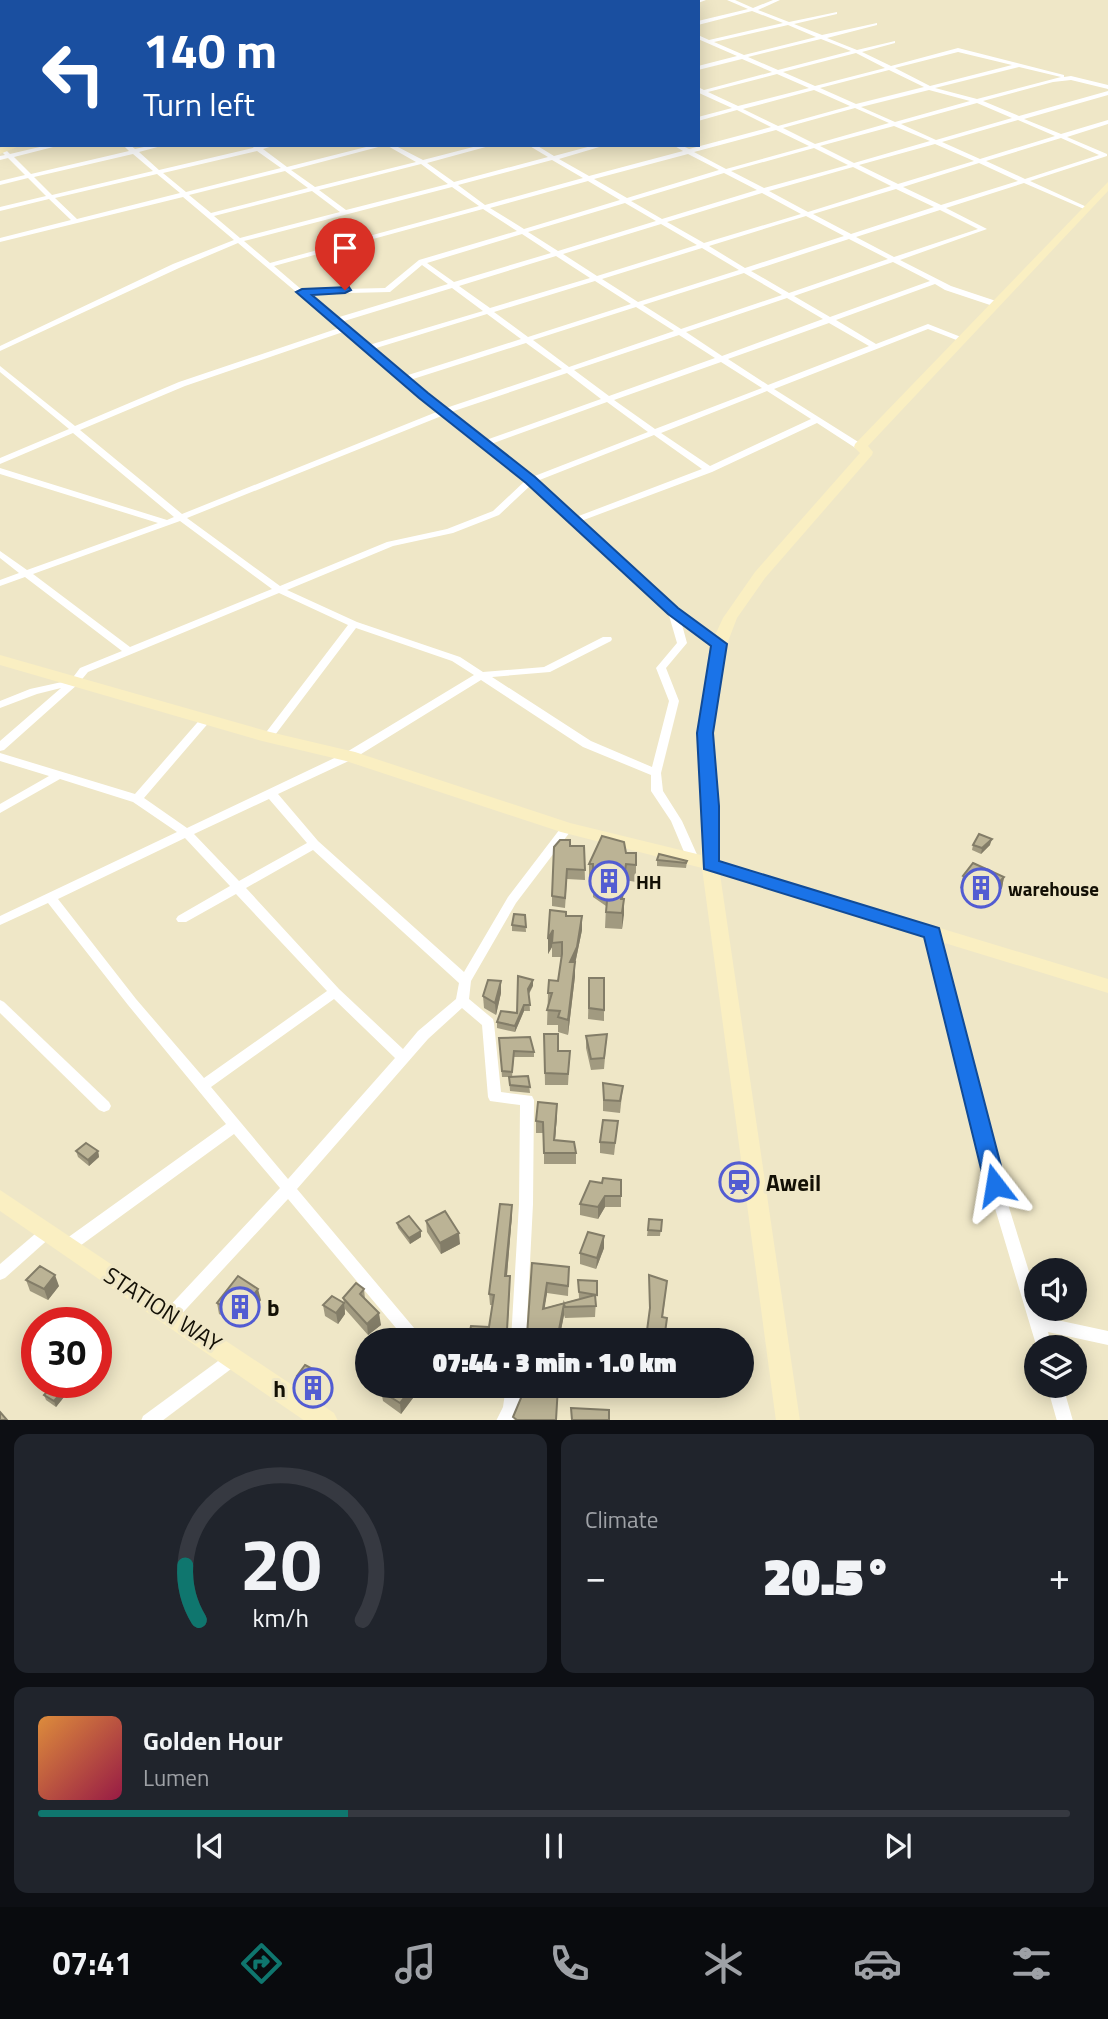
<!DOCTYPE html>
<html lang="en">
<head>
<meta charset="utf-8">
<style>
	:root { --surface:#171b24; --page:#20242c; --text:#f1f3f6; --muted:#9ea1a6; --line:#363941; --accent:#0f766e }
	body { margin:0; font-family:"Titillium Web",sans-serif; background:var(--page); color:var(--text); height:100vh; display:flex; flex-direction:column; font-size:26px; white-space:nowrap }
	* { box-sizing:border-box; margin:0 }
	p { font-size:23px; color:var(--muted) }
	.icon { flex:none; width:38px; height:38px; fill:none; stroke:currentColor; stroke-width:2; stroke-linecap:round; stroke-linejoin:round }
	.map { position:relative; height:1420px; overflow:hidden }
	.side { display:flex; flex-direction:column; gap:14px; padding:14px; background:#0d0f14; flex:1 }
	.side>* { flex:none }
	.banner { position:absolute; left:0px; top:0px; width:700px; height:147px; box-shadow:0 4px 18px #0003; background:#1a4fa0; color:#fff; overflow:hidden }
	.controls { position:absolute; left:1024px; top:1258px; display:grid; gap:14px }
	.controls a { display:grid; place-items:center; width:63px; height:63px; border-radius:50%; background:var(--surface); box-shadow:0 4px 18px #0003; font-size:35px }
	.speed { position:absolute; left:21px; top:1307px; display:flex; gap:14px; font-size:35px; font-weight:700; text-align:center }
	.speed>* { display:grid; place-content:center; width:91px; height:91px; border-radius:50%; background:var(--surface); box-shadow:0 4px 18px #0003; line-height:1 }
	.speed .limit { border:10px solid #d22; background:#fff; color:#111 }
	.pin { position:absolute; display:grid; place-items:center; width:60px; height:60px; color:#fff; margin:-72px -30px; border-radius:50% 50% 50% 0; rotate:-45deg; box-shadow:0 0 7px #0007 }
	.pin .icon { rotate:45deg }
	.me { position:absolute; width:77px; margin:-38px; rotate:346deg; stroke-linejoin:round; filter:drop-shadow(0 0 5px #0008) }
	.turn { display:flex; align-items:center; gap:24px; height:147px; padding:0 28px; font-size:32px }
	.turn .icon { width:91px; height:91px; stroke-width:2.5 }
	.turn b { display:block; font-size:49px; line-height:60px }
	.big { font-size:52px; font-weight:800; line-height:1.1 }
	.side .card { flex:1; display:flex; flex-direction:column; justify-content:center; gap:10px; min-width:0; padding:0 24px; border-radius:14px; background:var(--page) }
	.side .dial { align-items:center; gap:0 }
	.dial svg { height:182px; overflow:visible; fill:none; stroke:var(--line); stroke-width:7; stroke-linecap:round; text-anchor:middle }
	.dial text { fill:var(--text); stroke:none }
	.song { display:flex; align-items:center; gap:21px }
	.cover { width:84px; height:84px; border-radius:10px; background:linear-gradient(135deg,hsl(30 70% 55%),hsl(340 70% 35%)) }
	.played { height:7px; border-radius:4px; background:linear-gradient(90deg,var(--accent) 30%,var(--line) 30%) }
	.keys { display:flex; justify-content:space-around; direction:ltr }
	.heat { display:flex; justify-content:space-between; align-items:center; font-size:38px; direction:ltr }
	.side .tiles { flex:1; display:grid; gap:14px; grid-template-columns:1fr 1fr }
	.card:last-child { grid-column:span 2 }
	.trip { position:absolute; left:355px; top:1328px; width:399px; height:70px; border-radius:35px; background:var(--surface); box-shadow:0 4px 18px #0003; font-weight:800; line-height:70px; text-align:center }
	.menu { display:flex; height:112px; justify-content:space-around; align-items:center; background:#090b0e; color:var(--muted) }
	.menu .icon { width:49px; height:49px }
	.menu .current { color:var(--accent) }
	.menu b { font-size:32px; color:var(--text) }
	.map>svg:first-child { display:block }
</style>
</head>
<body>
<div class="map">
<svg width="1108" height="1421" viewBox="0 0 1108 1421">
	<rect width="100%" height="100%" fill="#efe7c7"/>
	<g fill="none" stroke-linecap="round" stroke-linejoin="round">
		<!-- street -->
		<g fill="#fff" fill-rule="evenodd">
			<path d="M399 0H406L407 2H401Z"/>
			<path d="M697 0H706L698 3 693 2Z"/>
			<path d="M727 0H735L753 8 773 0H780L758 10 789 22 837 12V14L794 24 822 35 877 23V25L827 38 857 50 895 41V43L862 52 891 66 958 48 1064 75V77L1071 76 1108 85V89L1071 80 1053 82 983 101 1019 116 1108 91V95L1024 119 1061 134 1108 120V124L1067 137 1107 154V156L1030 181 1089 208 1084 209 1024 183 946 208 987 229 900 260 951 286 999 302V306H993L945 290 935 284 836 320 876 344 928 324 966 339 965 341H959L928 329 774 389 863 445V449H857L817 423 712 472 581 521 676 609 724 644 723 646H715L681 621 687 643 666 668 679 701 661 773 663 791 682 821 699 859 697 862H689L687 859 671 821 651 791V775L583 747 481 680 353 759 278 794 318 841 464 972 508 897 563 825H571L573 828 516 903 471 981 469 999 493 1019 494 1023 501 1092 532 1096 534 1100 533 1204 526 1340H511L519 1204 520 1105 490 1101 488 1097 482 1025 462 1008 428 1039 297 1189 420 1335 422 1340H406L288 1199 175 1321 170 1323 165 1321 163 1316 165 1311 280 1188 234 1134 73 1251 68 1252 63 1251 61 1246 63 1241 226 1124 128 1005 48 903 0 925V916L177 832 133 802 60 779 0 813V804L49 776 0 761V753L135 794 203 716H211L212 718 211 720 144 798 187 828 345 753 474 675 452 661 356 628 272 739H264L263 737 264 735 348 625 279 593 88 672 78 684 4 750 0 751V741L61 688 37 694 0 708V701L30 689 71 680 80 668 122 651 25 577 0 586V580L19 573 0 558V551L27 570 158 523 0 474V468L167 520 174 517 73 433 0 464V458L69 429 0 372V366L75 426 179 382 339 328 238 243 179 268 0 351V346L173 264 234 240 183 197 0 242V238L71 220 49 199 0 211V207L46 196 28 178 0 185V181L25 175 8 158 0 160V156L5 155 0 150 5 149 10 154 48 145H61L14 157 31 174 129 151 123 145H130L135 149 153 145H165L139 152 159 170 253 148 255 145H276L263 149 287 167 374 145H386L291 170 315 187 416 162 386 145H394L423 160 481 145H493L427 163 454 182 548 157 528 145H536L554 156 595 145H606L559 159 589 176 683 151 673 145H681L689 149 771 127 737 110 698 121V117L732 108 699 93 698 87 704 90 772 72 742 59 698 70V66L737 56 698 39V35L709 40 783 23 752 11 698 25V21L748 9ZM788 25 816 37 744 55 714 42ZM821 39 851 51 778 70 748 57ZM958 52 1012 65 930 86 895 68ZM856 53 885 68 815 86 783 72ZM1019 67 1061 77 977 99 935 88ZM889 70 924 87 856 104 820 88ZM777 74 809 88 738 106 708 92ZM814 90 850 106 778 126 743 109ZM929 90 970 101 895 122 861 107ZM977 103 1012 118 936 140 901 124ZM855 108 889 123 815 144 783 128ZM1018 120 1055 136 980 159 942 142ZM894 126 930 141 854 163 820 146ZM776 130 809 146 726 169 694 152ZM1061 138 1099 155 1025 179 986 161ZM935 144 974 161 898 184 859 165ZM814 148 848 165 764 188 731 171ZM257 151 281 168 186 192 163 173ZM133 154 153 171 52 195 34 177ZM688 154 719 170 627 198 594 179ZM552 160 583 178 485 205 458 185ZM979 163 1018 181 941 205 903 187ZM421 164 448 184 346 210 319 190ZM853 167 891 186 808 212 769 191ZM285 171 308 188 211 213 189 195ZM724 173 757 190 662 219 631 201ZM157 174 180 193 77 219 55 198ZM588 181 620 200 524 229 490 208ZM452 187 479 206 270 263 244 241ZM896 189 934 207 851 234 813 214ZM312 191 340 212 240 238 214 216ZM762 193 801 214 704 243 667 222ZM625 203 656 221 558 251 528 232ZM483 209 517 231 419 260 385 288 302 290 274 266ZM940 210 978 229 894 257 856 237ZM806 216 844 236 745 268 709 246ZM661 224 697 245 597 276 563 254ZM522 234 551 253 454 282 427 263ZM849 239 888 259 789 293 751 271ZM702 248 739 270 638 302 602 279ZM556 256 590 278 490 308 459 286ZM893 262 930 281 830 317 794 296ZM422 265 448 284 336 318 308 294 390 292ZM744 273 782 295 681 329 643 305ZM595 281 631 304 528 337 494 312ZM452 288 483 311 369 345 341 322ZM787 298 823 319 722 356 686 332ZM636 307 674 331 569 367 533 340ZM487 314 521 339 405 376 373 349ZM829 323 869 346 768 385 728 359ZM343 332 439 411 182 514 80 430 185 386ZM679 335 715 358 609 396 574 370ZM526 343 562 369 446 408 410 380ZM721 362 762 388 655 429 614 400ZM567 373 601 399 486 440 451 412ZM767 391 811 419 710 466 661 433ZM607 402 648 432 532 477 491 444ZM444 415 479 443 480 446H484L526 480 493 511 447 529 387 542 280 586 187 518ZM654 435 702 469 576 517 537 481ZM531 485 668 612 677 643 656 668 669 701 652 767 591 741 492 677 550 672 611 641 612 639 611 637H603L544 667 483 672 460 657 357 622 287 590 393 546 453 533 499 515ZM180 521 272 589 130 647 33 574ZM269 799 307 843 239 881 194 834ZM185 838 230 886 178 916 176 919 178 922H186L236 894 327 991 204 1078 136 999 58 899ZM313 850 459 983 456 999 418 1031 403 1049 339 989 246 888ZM334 999 395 1058 288 1179 211 1087Z"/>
			<path d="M932 928 936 930 938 933 1002 1185 1036 1294V1309H1041L1043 1317 1108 1331V1345L1048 1332 1052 1348H1037L988 1185 926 933 928 930Z"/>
			<path d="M0 1000 4 1002 109 1102 111 1106 109 1110 104 1112 99 1110 0 1013Z"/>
			<path d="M47 1226 52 1228 54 1232 52 1236 5 1278 0 1280V1264L42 1228Z"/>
			<path d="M234 1351 239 1353 242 1358 239 1363 162 1421H141L143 1416 229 1353Z"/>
			<path d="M506 1386H522L519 1408 513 1421H496L503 1407Z"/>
			<path d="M1047 1386H1063L1073 1421H1057Z"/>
		</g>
		<!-- secondary -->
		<g fill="#faefc2" fill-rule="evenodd">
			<path d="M387 0H397L385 2Z"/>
			<path d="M7 145H22L0 154V148Z"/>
			<path d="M1108 182V191L868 446 873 452 872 455 765 578 737 618 727 644 713 733 719 806V861L1108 979V993L720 874 800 1421H776L702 868 561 832 346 761 262 741 0 665V655L270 732 355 752 570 823 701 855 703 806 697 733 711 644 723 618 755 572 860 453 854 447 855 444Z"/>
			<path d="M0 1190 334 1413 338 1421H305L0 1211Z"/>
		</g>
	</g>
	<!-- wall -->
	<g fill="#a19a80">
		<path d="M973 845H990L981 854 972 850Z"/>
		<path d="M570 846H584L585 880 567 879 565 908 552 906V896Z"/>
		<path d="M626 853 636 865V882L625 880 623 899H624L622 929 605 928 606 906 593 897V881H589V864Z"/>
		<path d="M657 860 687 861 686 868 657 866Z"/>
		<path d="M963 876 1004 877 1002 888 990 902 960 888Z"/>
		<path d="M525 915 526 932 512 931V925Z"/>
		<path d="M566 916 582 930 575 964V976L568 1035 558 1032V1025H547L548 993 558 981 562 957H552V947L548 954V939Z"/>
		<path d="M589 978H604V1021L588 1019Z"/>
		<path d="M533 986 529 994 530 1011H524L515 1032 497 1028V1022L517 1013Z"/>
		<path d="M501 993 496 1015 484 1008 483 996Z"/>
		<path d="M544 1034 558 1051H570L568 1085H545Z"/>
		<path d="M607 1034 604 1069 591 1070 586 1048V1036Z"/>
		<path d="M499 1038 534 1052V1057H514L512 1077 528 1076 530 1093 510 1091 509 1077H502Z"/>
		<path d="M603 1083 623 1086 620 1113 603 1111Z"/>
		<path d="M557 1115 555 1140 576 1153V1164H544V1133H536V1121Z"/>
		<path d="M618 1121 614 1155 600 1153V1142Z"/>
		<path d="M76 1151H98L99 1157 89 1166 78 1157Z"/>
		<path d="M590 1181 621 1196V1207H605L598 1219 580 1215V1204Z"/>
		<path d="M512 1205V1215L507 1276H510V1286L507 1340H468L489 1327 492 1305H490L489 1294Z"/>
		<path d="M649 1219 662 1220 660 1236H647Z"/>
		<path d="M426 1221 460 1244 441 1254 427 1232Z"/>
		<path d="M397 1223 421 1237 410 1244 398 1228Z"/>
		<path d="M604 1236V1248L596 1269 580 1264V1253Z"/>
		<path d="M532 1263 569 1267 568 1296 547 1293 544 1308 582 1298H579L578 1280 597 1281 595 1317 565 1318 564 1315 559 1340H527Z"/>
		<path d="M649 1275 667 1281 663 1317 664 1340H646L649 1315Z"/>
		<path d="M26 1280 59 1286 48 1300 30 1291Z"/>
		<path d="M364 1289 365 1299 381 1325 368 1335 345 1309V1314L338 1324 325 1316 323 1305 344 1303 343 1298Z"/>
		<path d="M261 1300 241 1326 219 1314 217 1303Z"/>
		<path d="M297 1376H326L328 1386 318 1399 299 1387Z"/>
		<path d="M385 1386H430L426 1390 422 1386 401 1414 383 1401 381 1391Z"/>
		<path d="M594 1386H615L614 1396 594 1394Z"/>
		<path d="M62 1392 64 1397 56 1407 46 1400 44 1395Z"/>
	</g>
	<!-- shaded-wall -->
	<g fill="#837d68">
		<path d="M992 839 990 845 981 854 982 848Z"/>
		<path d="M626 864 625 880 621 915V899Z"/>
		<path d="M1004 877 1002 888 990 902 992 890Z"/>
		<path d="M624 899V915L622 929V913Z"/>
		<path d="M582 916V930L575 964V976L568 1035 570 962Z"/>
		<path d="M553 930 552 947 548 954V939Z"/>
		<path d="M533 980V986L528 995V989Z"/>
		<path d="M501 981V993L496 1015 495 1003Z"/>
		<path d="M524 1005V1011L515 1032V1026Z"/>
		<path d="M557 1104V1115L554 1151V1140Z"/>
		<path d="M98 1151 99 1157 89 1166 88 1160Z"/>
		<path d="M605 1196V1207L598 1219V1207Z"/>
		<path d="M512 1205V1215L506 1286 505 1276Z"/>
		<path d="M421 1231V1237L410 1244 409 1238Z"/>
		<path d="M459 1233 460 1244 441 1254 440 1243Z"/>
		<path d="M604 1236V1248L596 1269 597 1258Z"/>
		<path d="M55 1275 59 1286 48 1300 44 1289Z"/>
		<path d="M510 1276 507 1340H504Z"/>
		<path d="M547 1283V1293L543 1319V1309Z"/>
		<path d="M258 1289 261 1300 241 1326 239 1315Z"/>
		<path d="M344 1303 345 1314 338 1324 336 1313Z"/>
		<path d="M564 1304V1315L559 1340H557Z"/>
		<path d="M379 1313 381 1325 368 1335 367 1324Z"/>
		<path d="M326 1376 328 1386 318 1399 316 1388Z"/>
		<path d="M413 1386H422L401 1414 400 1403Z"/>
		<path d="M62 1392 64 1397 56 1407 54 1401Z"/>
	</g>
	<!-- building -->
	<g fill="#bbb395" stroke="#837d68" stroke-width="2">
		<path d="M979 834 992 839 982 848 973 845Z"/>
		<path d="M602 836 624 842 626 853H636V865L626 864 621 899H624L622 913 606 912 608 890 593 881V864H589Z"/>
		<path d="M560 840H570V846H584L585 870 567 869 565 898 552 896 554 847Z"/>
		<path d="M659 854 687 861 686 863 657 860Z"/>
		<path d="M973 863 1004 877 992 890 963 876Z"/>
		<path d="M550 910 566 912V916H582L577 947 570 962H575L568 1020 558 1017 560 1011 547 1010 552 993H548L549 980 558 981 562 954V942L552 943 553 930 548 939Z"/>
		<path d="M514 914 525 915 526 927 512 925Z"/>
		<path d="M518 976 533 980 528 989 530 1005H524L515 1026 497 1022 501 1011 517 1013Z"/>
		<path d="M589 978H604V1010L589 1008Z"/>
		<path d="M488 980 501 981 495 1003 483 996Z"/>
		<path d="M544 1034H558V1051H570L568 1074 545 1073Z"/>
		<path d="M607 1034 604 1058 591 1059 586 1036Z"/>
		<path d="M530 1037 534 1052 514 1051 512 1072 502 1071 499 1038Z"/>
		<path d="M528 1076 530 1087 510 1085 509 1077Z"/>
		<path d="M603 1083 623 1086 620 1101 604 1100Z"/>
		<path d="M538 1102 557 1104 554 1140 574 1142 576 1153H544L543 1122 536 1121Z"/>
		<path d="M603 1120 618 1121 615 1143 600 1142Z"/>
		<path d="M86 1143 98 1151 88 1160 76 1151Z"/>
		<path d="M603 1178 621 1180V1196H605L598 1207 580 1204 590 1181 602 1183Z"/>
		<path d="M500 1204 512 1205 505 1276H510L507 1330 504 1340H468L471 1326 489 1327 494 1295 489 1294Z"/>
		<path d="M445 1211 459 1233 440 1243 426 1221Z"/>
		<path d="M409 1216 421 1231 409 1238 397 1223Z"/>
		<path d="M649 1219 662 1220 661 1231 648 1230Z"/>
		<path d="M588 1232 604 1236 597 1258 580 1253Z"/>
		<path d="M532 1263 569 1267 568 1286 547 1283 543 1309 595 1295 596 1306 565 1307 564 1304 557 1340H540L542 1334 527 1336Z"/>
		<path d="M40 1266 55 1275 44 1289 26 1280Z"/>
		<path d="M649 1275 667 1281 662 1317 667 1318 664 1340 646 1338 650 1308Z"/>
		<path d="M238 1276 258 1289 239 1315 217 1303Z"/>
		<path d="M578 1280 597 1281V1295L579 1292Z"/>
		<path d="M356 1283 364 1289 360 1294 379 1313 367 1324 343 1298Z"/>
		<path d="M332 1296 344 1303 336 1313 323 1305Z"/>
		<path d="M305 1365 326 1376 316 1388 297 1376Z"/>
		<path d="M53 1385 62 1392 54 1401 44 1395Z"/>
		<path d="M385 1386H413L400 1403 381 1391Z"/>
		<path d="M523 1386H558L556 1420H517L513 1417 521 1398Z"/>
		<path d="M571 1408 609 1410V1420H572Z"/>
		<path d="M0 1412 7 1420H0Z"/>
	</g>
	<!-- route -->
	<path fill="#1a73e8" stroke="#114b97" stroke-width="2" d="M349 287 351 290 345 293 312 295 428 393 535 477 678 608 727 644 713 733 719 806V861L939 928 1006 1185 1003 1192 995 1195 988 1192 985 1185 924 937 704 869 697 733 711 646 668 614 526 483 419 398 296 292 302 289Z"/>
	<!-- icons -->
	<defs>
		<g id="building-ring" transform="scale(2.0125)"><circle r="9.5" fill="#efe7c7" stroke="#525cd2" stroke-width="1.5"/><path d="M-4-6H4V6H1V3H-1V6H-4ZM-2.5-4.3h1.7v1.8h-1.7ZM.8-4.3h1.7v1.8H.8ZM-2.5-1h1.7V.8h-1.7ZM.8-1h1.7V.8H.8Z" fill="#525cd2"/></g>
		<g id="station-ring" transform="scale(2.0125)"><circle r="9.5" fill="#efe7c7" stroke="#525cd2" stroke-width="1.5"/><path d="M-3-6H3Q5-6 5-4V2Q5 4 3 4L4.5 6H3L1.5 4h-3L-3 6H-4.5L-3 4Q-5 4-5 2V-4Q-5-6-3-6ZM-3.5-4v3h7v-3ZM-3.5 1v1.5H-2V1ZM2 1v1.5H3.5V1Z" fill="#525cd2"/></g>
	</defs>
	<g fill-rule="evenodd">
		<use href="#building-ring" x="609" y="881"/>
		<use href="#building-ring" x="981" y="888"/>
		<use href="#station-ring" x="739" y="1182"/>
		<use href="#building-ring" x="240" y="1307"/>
		<use href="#building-ring" x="313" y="1388"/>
	</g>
	<g text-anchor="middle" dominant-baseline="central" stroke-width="6" stroke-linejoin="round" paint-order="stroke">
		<!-- poi labels -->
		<g font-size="19" font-weight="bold" fill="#131005" stroke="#efe7c7" text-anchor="start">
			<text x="636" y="881">HH</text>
			<text x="1008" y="888">warehouse</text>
		</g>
		<!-- near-poi labels -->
		<g font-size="23" font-weight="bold" fill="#131005" stroke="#efe7c7" text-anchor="start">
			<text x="766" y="1182">Aweil</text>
			<text x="267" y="1307">b</text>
			<text x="286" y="1388" text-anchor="end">h</text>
		</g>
		<!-- near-street labels -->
		<g font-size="23" fill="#131005" stroke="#efe7c7">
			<text transform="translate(163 1309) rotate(33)">STATION WAY</text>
		</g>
	</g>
</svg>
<div class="controls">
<a><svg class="icon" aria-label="sound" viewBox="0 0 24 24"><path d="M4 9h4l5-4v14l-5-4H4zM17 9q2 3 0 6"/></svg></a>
<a><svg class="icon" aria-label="layers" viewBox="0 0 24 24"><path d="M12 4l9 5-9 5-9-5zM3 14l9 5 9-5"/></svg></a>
</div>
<div class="speed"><div class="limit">30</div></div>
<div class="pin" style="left:345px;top:290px;background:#d93025"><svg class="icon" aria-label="arrive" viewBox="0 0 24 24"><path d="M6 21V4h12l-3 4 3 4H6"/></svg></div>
<svg class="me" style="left:995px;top:1185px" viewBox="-20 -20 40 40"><path d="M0-17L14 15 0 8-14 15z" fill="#1a73e8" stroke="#fff" stroke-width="4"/></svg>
<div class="trip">07:44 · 3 min · 1.0 km</div>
<div class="banner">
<div class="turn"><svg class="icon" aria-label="left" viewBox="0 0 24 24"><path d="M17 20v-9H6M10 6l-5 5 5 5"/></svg><div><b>140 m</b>Turn left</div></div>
</div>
</div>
<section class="side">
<div class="tiles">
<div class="card dial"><svg viewBox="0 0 100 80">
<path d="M14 69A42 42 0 1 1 86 69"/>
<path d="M14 69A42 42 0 0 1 8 45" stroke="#0f766e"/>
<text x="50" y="56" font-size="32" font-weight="700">20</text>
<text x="50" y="72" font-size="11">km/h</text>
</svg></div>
<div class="card"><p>Climate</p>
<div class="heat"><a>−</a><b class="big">20.5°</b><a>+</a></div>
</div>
<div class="card">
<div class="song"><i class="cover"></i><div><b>Golden Hour</b><p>Lumen</p></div></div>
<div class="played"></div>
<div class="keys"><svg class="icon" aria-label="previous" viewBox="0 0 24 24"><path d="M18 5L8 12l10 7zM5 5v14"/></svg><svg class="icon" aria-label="pause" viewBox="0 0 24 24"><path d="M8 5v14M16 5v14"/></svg><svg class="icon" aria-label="next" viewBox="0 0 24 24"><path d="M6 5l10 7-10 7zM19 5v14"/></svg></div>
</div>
</div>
</section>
<nav class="menu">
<b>07:41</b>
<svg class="icon current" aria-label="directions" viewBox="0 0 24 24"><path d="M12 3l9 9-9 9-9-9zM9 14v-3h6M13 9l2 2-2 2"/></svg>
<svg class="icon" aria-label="music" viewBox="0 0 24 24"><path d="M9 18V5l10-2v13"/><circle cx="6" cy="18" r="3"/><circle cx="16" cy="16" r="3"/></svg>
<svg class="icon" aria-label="phone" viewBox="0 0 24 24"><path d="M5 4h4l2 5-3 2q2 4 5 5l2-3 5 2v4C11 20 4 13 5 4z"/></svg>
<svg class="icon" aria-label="climate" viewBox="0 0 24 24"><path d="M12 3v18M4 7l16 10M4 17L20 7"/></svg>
<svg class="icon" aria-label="car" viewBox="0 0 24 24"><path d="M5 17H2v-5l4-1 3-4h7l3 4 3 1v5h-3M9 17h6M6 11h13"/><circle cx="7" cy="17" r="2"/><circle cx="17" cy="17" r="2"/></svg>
<svg class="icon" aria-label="filters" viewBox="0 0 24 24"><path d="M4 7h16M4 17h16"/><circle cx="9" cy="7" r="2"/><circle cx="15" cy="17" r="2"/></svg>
</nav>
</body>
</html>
